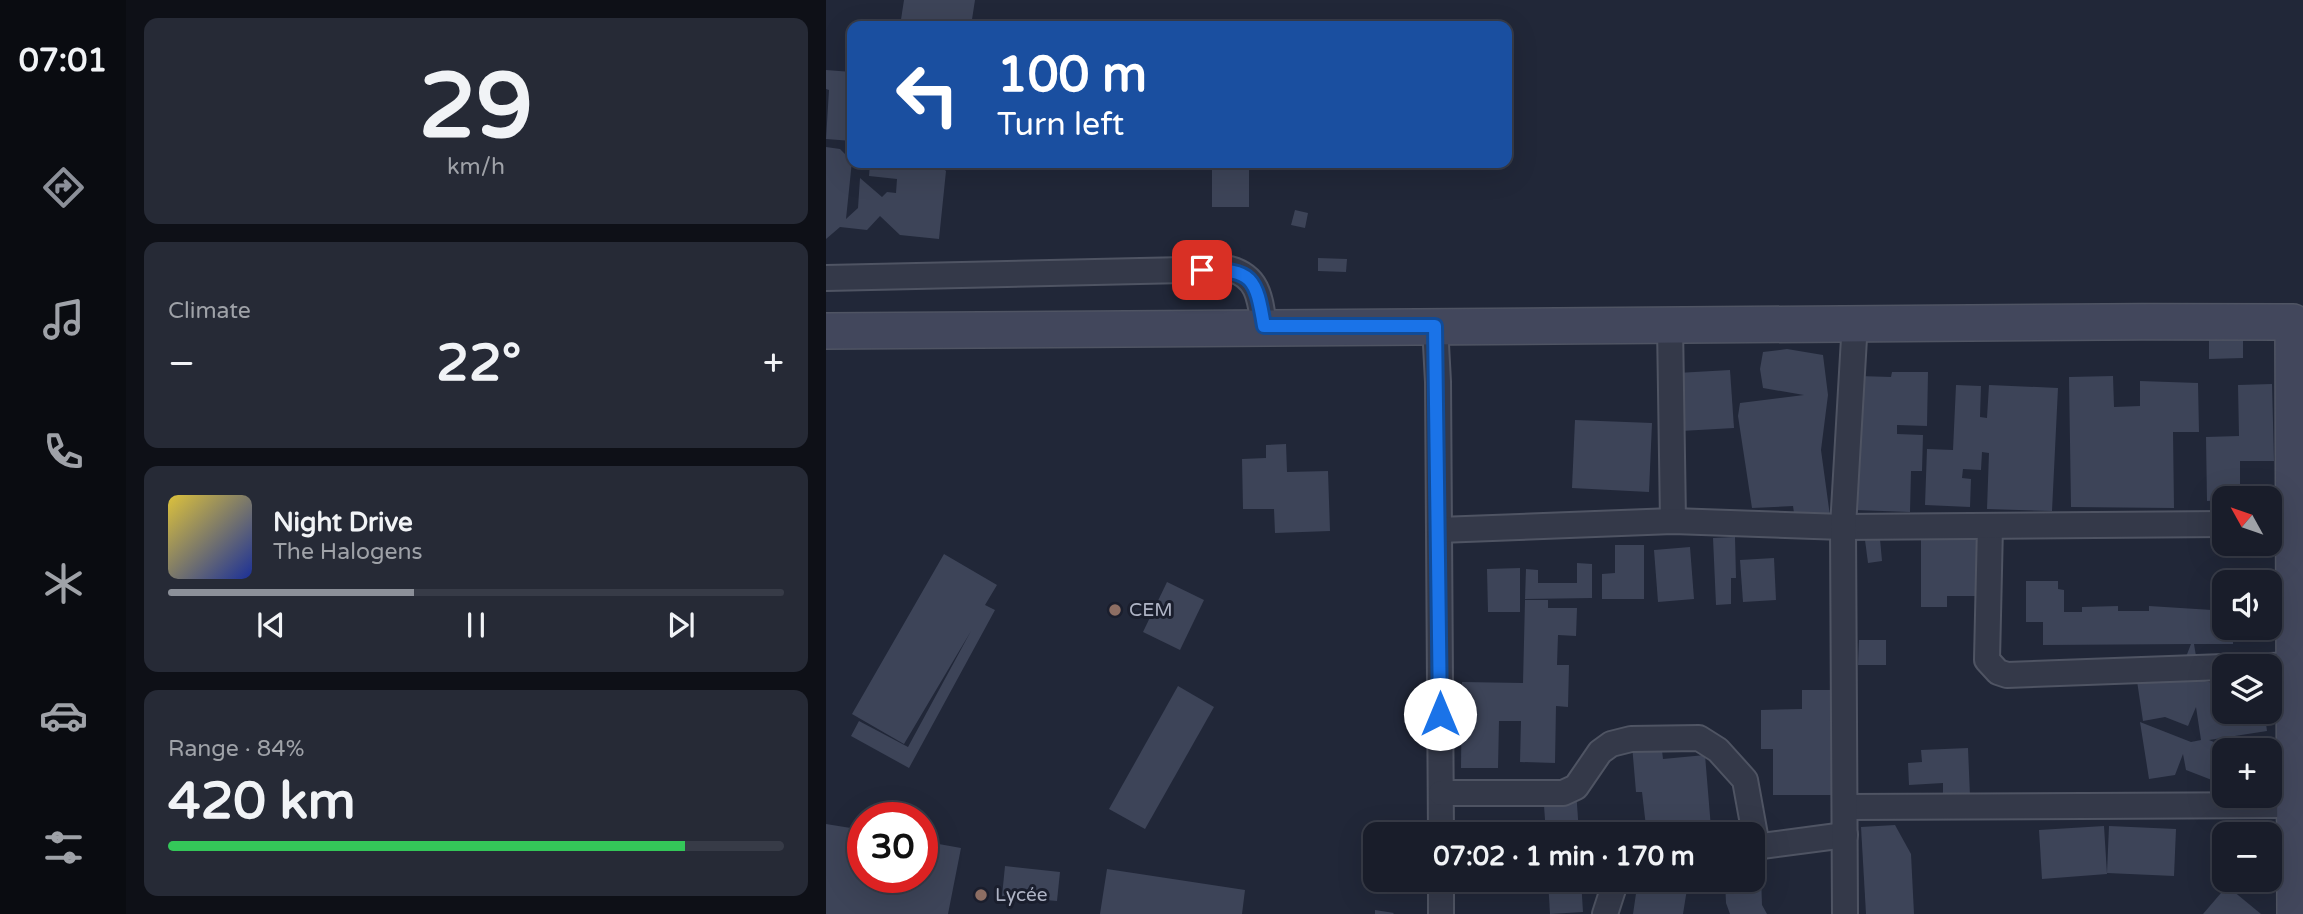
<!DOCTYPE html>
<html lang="en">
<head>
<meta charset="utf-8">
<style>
	:root { --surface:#191d2a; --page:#262a36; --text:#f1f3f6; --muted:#9fa2a8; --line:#373b47; --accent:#8c9099 }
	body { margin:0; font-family:"Varela Round",sans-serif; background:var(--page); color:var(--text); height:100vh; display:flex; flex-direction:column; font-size:26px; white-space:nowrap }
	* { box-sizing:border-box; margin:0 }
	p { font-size:23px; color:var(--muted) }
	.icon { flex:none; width:38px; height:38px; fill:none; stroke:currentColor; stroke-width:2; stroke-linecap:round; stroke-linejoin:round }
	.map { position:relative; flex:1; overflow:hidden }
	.side { display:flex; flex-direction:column; gap:18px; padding:18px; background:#0e1017; width:700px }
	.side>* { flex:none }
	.top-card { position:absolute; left:21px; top:21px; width:665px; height:147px; border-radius:14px; box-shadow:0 7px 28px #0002,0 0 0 2px var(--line); background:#1a4fa0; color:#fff; overflow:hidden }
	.needle { width:46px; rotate:310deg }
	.controls { position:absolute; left:1386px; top:486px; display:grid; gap:14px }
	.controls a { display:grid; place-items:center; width:70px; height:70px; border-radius:14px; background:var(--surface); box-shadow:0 7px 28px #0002,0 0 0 2px var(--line); font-size:35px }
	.speed { position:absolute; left:21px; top:802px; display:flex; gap:14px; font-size:35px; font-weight:700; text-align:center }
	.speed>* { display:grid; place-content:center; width:91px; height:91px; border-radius:50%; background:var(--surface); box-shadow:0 7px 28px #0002,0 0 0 2px var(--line); line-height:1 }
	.speed .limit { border:10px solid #d22; background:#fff; color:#111 }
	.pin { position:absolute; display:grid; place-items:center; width:60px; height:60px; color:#fff; margin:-30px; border-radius:14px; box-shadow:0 4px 10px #0006 }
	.me { position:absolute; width:77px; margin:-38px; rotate:0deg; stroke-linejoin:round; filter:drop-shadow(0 0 5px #0008) }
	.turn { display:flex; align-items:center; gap:24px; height:147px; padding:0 35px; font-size:32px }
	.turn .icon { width:91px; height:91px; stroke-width:2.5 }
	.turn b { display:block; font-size:49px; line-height:60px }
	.big { font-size:52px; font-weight:700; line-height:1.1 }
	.side .card { flex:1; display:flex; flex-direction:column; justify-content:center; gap:10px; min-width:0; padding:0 24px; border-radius:14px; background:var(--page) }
	.side .dial { align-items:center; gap:0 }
	.dial b { font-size:91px; line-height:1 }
	.song { display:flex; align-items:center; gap:21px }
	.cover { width:84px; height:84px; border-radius:10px; background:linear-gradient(135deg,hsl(50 70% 55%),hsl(230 70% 35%)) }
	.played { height:7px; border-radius:4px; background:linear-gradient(90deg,var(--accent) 40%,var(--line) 40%) }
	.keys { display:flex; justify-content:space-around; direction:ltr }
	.heat { display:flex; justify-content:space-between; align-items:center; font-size:38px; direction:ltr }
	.charge { height:10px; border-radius:5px; background:linear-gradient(90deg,#34c759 84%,var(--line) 0) }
	.trip { position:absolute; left:537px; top:822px; width:402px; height:70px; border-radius:14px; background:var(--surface); box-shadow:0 7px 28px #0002,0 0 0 2px var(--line); font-weight:700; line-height:70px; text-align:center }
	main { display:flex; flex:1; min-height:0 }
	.menu { display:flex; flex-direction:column; width:126px; justify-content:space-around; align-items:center; background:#0a0c11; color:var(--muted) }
	.menu .icon { width:49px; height:49px }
	.menu .current { color:var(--accent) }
	.menu b { font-size:32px; color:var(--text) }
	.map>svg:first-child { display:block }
</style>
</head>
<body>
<main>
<nav class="menu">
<b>07:01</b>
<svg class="icon current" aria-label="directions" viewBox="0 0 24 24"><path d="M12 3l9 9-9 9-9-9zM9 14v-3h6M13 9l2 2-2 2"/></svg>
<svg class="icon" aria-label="music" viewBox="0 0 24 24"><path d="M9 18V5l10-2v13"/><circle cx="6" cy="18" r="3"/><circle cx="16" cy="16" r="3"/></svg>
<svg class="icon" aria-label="phone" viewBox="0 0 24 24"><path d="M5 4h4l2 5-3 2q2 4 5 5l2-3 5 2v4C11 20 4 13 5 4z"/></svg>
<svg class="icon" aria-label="climate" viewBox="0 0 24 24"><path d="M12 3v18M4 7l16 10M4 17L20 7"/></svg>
<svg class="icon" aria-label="car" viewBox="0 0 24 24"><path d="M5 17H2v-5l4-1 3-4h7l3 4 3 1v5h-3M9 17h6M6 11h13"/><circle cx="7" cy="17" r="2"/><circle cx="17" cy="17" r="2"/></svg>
<svg class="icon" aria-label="filters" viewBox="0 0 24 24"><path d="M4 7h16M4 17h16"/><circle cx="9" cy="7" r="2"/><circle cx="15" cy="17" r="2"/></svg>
</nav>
<section class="side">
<div class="card dial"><b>29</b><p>km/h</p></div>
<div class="card"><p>Climate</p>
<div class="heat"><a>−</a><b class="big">22°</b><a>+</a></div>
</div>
<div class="card">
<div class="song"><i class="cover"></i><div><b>Night Drive</b><p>The Halogens</p></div></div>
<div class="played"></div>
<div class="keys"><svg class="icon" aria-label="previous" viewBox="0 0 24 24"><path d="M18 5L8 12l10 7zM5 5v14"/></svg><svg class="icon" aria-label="pause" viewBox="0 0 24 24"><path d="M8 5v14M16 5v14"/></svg><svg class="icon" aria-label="next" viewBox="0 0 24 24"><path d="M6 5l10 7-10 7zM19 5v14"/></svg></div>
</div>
<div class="card"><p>Range · 84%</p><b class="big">420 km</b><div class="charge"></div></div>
</section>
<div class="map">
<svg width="1477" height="914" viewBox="0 0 1477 914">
	<rect width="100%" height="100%" fill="#212738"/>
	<!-- building -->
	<g fill="#3d4458">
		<path d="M78 0H149L145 26H74Z"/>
		<path d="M0 70 26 72V141L0 139 3 90 0 89Z"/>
		<path d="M0 147 14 149 26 161 20 219 32 208 34 178 56 197 61 192 70 193 71 179 43 176 44 163H111L120 171 113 239 74 235 54 216 41 230 14 227 0 239Z"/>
		<rect x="386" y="163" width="37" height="44"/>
		<path d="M469 210 482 213 479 228 465 225Z"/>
		<path d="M492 258 521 259 520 272 492 271Z"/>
		<path d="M1417 337V358L1383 359V339Z"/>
		<path d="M961 349 997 355 1002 395 995 450 1004 516 968 513 967 506 926 508 912 416 914 403 978 395 937 388 934 369 937 352Z"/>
		<path d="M904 370 908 428 855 431 851 373Z"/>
		<path d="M1066 372H1102L1101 426 1071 425V434L1097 435 1096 471H1085L1084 512 1029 510 1033 376 1065 377Z"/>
		<path d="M1287 376 1288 407 1314 406V381L1372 383 1373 432H1347L1348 508 1245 507 1243 377Z"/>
		<path d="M1446 384 1448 461H1414V499L1381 501 1380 437 1413 436 1412 385Z"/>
		<path d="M1130 385 1155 386 1154 417 1161 418 1163 385 1232 388 1226 511 1161 509 1163 453 1156 452 1155 470 1137 469 1136 478 1145 479 1144 507 1099 505 1101 449 1127 450Z"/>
		<path d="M749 420 826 423 823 492 746 488Z"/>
		<path d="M460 444 461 472 502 471 504 531 449 533 448 509H417L416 459 440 458V445Z"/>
		<path d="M1154 531 1155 596H1121V607H1095V532Z"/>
		<path d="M909 537 910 578H905V604L890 605 887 538Z"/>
		<path d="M1054 539 1056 561 1042 563 1039 540Z"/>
		<path d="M789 545H818V599H776V574L789 573Z"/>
		<path d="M864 547 868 599 832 602 828 550Z"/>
		<path d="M118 554 171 585 159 605 169 610 83 768 25 736 33 721 82 747 145 631 78 744 26 714Z"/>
		<path d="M948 558 950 600 917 602 914 560Z"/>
		<path d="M751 563 766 564V598L699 599 700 569 712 570V583H751Z"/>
		<path d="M694 568V612H662L661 569Z"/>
		<path d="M1391 578H1424V583H1398V628H1407V644H1368L1374 680 1392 684 1398 670V712L1444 711 1451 714 1439 716 1441 731 1383 740 1405 749 1398 751V765L1391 782 1360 770 1357 754 1349 775 1323 779 1314 722 1365 742 1375 740 1370 707 1362 726 1339 717 1317 721 1308 661 1343 656 1358 662 1365 644 1217 645V622H1200V581H1232V589L1238 590V612H1256V607L1292 606V611H1323V606L1386 610V587H1391Z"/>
		<path d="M341 582 378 600 354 650 317 632Z"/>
		<path d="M699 600H722V608H751L750 636 732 635 731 665H743L742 707 730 706 729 763 694 762 695 721H673L672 768H635L636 682 697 683Z"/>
		<path d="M1033 640H1060V665H1032Z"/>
		<path d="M352 686 388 707 319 829 283 809Z"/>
		<path d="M976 690H1005L1006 795H947V749H935V710L976 709Z"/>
		<path d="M835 742 837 759 879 755 885 828 868 830V835H821L816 792H810L806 745Z"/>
		<path d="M1428 745V751H1409V748Z"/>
		<path d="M1142 748 1144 796 1117 797V783L1083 785 1082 763 1096 762 1095 750Z"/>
		<path d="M750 788 753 835H720L717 790Z"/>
		<path d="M0 824 37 830V877H96V841L135 848 122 914H0Z"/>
		<path d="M1069 825 1085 854 1088 914H1040L1035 827Z"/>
		<path d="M1278 826 1281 874 1216 879 1213 830Z"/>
		<path d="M1283 826 1350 829 1348 876 1281 873Z"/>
		<rect x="652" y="828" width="13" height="7"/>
		<path d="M179 866 234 872 231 901 176 896Z"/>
		<path d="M281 869 419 890 416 914H274Z"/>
		<path d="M928 873 935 875 936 905 941 914H904L900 903 899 880H928Z"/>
		<path d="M722 880H755L757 912 724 914Z"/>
		<path d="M812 880H844L843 887 861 889 857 914H807Z"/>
		<path d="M1401 886 1435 914H1377Z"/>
		<path d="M549 910 568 913 567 914H549Z"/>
	</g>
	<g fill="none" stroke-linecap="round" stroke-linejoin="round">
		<!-- street casing -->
		<g stroke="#4f5463" stroke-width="28">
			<g id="street">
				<path d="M0 278 404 269C433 277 434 299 438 326"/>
				<path d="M844 325 847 521"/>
				<path d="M609 326 612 382 615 835"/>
				<path d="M1164 526 1161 660 1172 672 1181 675 1398 667"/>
				<path d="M613 530 847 521 1017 527 1398 524"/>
				<path d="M1420 667 1468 665"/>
				<path d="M615 793H737L750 787 774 752 785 744 805 739 873 738 892 750 919 780 931 846"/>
				<path d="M1019 807 1469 805"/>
				<path d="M928 847 1019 835"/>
				<path d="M615 880V914"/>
				<path d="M779 914 790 880"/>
				<path d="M1019 914 1017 527 1029 321"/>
			</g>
		</g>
		<!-- secondary casing -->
		<g stroke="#4f5463" stroke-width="38">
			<path id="secondary" d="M0 331C489 325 978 321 1467 322L1469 914"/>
		</g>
		<!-- street -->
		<use href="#street" stroke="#343949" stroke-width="24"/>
		<!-- secondary -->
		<use href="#secondary" stroke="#42475c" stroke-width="35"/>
	</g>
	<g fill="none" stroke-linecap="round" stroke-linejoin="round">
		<!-- route casing -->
		<g stroke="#114b97" stroke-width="18">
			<path id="route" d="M376 270C427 269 430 278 438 326H609L614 714"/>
		</g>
		<!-- route -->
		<use href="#route" stroke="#1a73e8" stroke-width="12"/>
	</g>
	<!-- markers -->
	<g fill="#8d6e63" stroke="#1a1e2d" stroke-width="2.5">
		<circle cx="289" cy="610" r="7"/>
		<circle cx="155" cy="895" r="7"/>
	</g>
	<g text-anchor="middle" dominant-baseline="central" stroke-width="6" stroke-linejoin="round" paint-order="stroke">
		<!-- poi labels -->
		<g font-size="19" fill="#afb4c5" stroke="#1a1e2d" text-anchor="start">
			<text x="303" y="610">CEM</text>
			<text x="169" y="895">Lycée</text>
		</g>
	</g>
</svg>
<div class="controls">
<a><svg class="needle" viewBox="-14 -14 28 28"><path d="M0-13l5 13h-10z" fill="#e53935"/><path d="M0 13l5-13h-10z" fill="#9fa2a8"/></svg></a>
<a><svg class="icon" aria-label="sound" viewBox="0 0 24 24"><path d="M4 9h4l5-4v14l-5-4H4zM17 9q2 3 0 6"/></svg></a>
<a><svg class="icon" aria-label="layers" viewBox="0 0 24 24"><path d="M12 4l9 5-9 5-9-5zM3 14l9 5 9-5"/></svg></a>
<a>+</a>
<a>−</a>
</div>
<div class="speed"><div class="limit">30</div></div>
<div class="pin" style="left:376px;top:270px;background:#d93025"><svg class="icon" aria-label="arrive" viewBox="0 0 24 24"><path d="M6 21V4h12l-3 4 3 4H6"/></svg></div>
<svg class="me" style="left:614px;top:714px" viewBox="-20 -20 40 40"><circle r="19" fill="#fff"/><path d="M0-13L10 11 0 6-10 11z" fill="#1a73e8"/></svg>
<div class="trip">07:02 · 1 min · 170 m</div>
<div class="top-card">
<div class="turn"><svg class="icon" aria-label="left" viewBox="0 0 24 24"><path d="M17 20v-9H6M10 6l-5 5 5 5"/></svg><div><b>100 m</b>Turn left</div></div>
</div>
</div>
</main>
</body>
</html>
